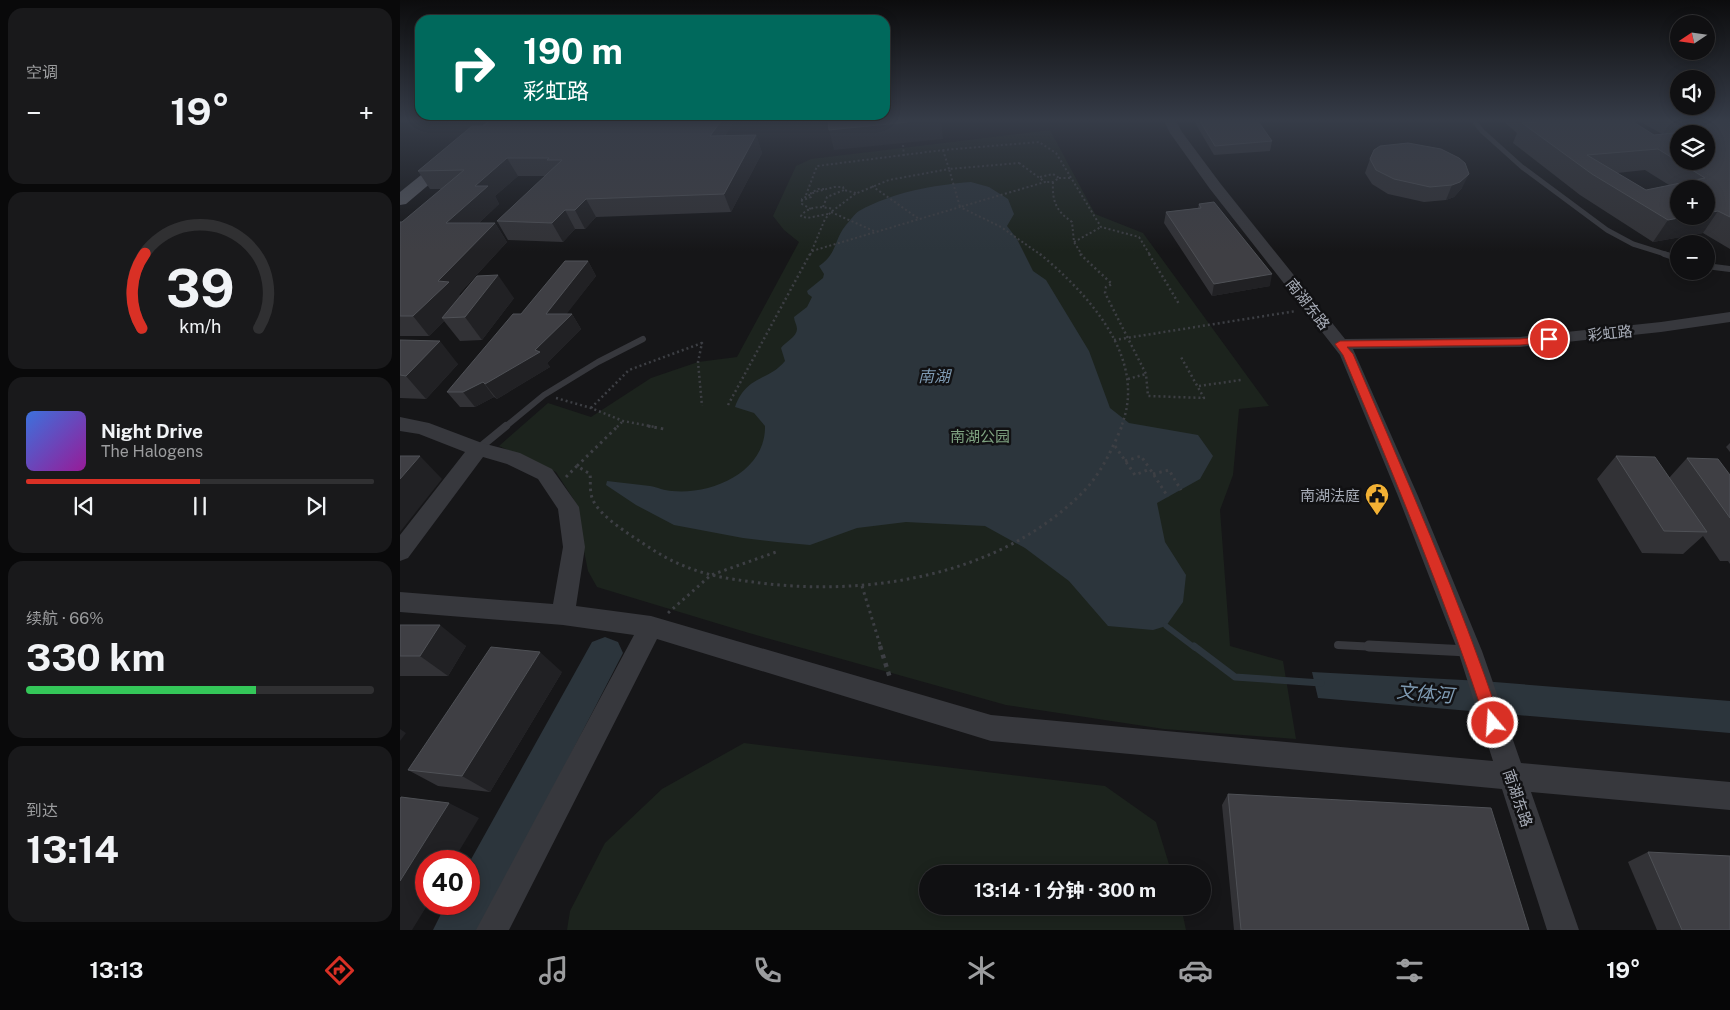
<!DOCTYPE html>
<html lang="zh">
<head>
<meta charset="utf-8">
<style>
	:root { --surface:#101012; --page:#19191b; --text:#f1f3f6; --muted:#9c9d9f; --line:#303032; --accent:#d93025 }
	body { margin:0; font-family:"Public Sans","Noto Sans SC",sans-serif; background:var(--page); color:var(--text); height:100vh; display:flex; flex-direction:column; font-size:19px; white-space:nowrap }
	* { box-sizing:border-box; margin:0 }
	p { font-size:16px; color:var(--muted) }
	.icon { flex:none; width:28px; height:28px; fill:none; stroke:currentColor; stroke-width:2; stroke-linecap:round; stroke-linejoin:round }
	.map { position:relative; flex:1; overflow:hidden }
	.panel { display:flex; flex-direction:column; gap:8px; padding:8px; background:#09090a; width:400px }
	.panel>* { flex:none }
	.top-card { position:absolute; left:15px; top:15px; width:475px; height:105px; border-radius:15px; box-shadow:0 2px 12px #0003,0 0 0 1px var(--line); background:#00695c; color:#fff; overflow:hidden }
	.needle { width:32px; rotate:257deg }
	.buttons { position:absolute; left:1270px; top:15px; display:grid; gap:10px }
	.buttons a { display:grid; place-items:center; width:45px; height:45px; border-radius:50%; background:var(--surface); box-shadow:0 2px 12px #0003,0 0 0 1px var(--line); font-size:25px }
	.speed { position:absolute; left:15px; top:850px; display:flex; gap:10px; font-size:25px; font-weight:700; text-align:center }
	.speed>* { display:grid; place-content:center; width:65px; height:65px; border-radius:50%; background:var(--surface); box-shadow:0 2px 12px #0003,0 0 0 1px var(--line); line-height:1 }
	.speed .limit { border:8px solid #d22; background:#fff; color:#111 }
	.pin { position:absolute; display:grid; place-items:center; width:42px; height:42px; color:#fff; margin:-21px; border:2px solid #fff; border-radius:50%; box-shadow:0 1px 5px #0007 }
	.me { position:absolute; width:55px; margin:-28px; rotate:342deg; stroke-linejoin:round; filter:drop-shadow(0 0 4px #0008) }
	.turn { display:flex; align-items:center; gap:18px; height:105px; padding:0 25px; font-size:22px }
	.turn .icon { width:65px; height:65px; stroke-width:2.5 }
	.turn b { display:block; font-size:35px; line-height:42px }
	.big { font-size:38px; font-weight:700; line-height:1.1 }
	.panel .tile { flex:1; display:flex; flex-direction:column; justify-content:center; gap:8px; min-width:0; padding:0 18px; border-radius:15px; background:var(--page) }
	.panel .dial { align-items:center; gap:0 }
	.dial svg { height:130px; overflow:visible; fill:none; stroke:var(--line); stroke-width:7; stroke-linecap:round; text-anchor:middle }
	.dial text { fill:var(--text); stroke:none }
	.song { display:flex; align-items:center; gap:15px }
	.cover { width:60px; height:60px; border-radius:8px; background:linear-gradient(135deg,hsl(220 70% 55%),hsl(300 70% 35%)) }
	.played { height:5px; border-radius:2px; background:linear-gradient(90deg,var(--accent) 50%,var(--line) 50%) }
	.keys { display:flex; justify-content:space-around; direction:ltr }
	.heat { display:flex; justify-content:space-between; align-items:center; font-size:28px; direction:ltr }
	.charge { height:8px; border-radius:4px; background:linear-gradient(90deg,#34c759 66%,var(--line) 0) }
	.trip { position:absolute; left:519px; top:865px; width:292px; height:50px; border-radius:25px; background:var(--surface); box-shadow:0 2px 12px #0003,0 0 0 1px var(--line); font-weight:700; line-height:50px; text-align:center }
	.tab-bar { display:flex; height:80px; justify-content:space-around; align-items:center; background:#060607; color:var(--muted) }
	.tab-bar .icon { width:35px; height:35px }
	.tab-bar .selected { color:var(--accent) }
	.tab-bar b { font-size:22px; color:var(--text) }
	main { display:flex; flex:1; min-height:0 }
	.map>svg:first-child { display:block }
</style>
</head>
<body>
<main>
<section class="panel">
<div class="tile"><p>空调</p>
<div class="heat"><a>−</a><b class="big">19°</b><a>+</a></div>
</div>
<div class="tile dial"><svg viewBox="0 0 100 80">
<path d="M14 69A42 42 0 1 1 86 69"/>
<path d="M14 69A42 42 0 0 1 16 23" stroke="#d93025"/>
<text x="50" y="56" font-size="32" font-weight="700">39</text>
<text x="50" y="72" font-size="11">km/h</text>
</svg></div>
<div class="tile">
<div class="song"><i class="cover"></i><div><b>Night Drive</b><p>The Halogens</p></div></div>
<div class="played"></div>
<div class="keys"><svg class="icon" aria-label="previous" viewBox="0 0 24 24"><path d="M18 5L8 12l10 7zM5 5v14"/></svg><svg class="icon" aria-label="pause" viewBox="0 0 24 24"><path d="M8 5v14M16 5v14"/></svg><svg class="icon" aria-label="next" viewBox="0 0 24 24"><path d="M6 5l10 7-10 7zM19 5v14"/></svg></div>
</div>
<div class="tile"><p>续航 · 66%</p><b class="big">330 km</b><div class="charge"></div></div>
<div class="tile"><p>到达</p><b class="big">13:14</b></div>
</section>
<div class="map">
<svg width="1330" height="930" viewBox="0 0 1330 930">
	<rect width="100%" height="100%" fill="#161618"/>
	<!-- green -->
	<g fill="#1c231d">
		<path d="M650 130 695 214 743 233 869 406 839 409 833 475 820 510 830 646 883 661 896 739 764 729 606 705 349 633 197 587 188 571 174 500 156 472 99 446 148 403 191 417 251 378 298 362 337 357 399 242 384 230 373 216 396 166 411 159Z"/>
		<path d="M344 743 705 786 756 822 772 874H528V906H781L786 930H167L170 911 205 843 262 789Z"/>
	</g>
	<!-- water -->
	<g fill="#2c353c">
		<path d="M571 182 589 187 608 199 614 214 607 226 617 239 633 271 646 280 689 351 710 408 729 423 798 435 813 456 800 479 757 503 765 542 786 575 783 602 766 626 753 630 708 626 669 581 625 548 585 526 506 522 457 528 410 545 377 542 343 538 274 525 236 505 206 485 207 481C221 483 236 484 250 486 257 487 265 491 272 491 313 495 366 471 365 426L354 413 335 407C346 375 369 381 385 361L381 348C385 342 397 337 397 329 397 325 394 321 394 317L407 307 412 297 408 294 407 291 423 278 424 274 419 266C438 253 433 241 446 225 450 221 454 214 459 211 493 192 533 185 571 182Z"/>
		<path d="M912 672 1082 681 1330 701V733L918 698Z"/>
	</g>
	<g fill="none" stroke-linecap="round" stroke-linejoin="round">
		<!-- stream-far1 -->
		<path stroke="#2c353c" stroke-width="5.5" d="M766 626 795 648"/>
		<!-- stream -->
		<path stroke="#2c353c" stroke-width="7" d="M794 646 835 677 921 683"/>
		<!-- river -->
		<path fill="#2c353c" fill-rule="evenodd" d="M205 637 218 642 223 653 80 930H33L46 904H69V863L192 642Z"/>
		<!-- path-far3 -->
		<g stroke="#3d3f44" stroke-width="2" stroke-dasharray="2 2.5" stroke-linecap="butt">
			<path d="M503 145 504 156"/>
			<path d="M543 150 549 169"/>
			<path d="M619 163 645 182 560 207 549 169Z"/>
			<path d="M640 177 653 174 659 178 653 182H645"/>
			<path d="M659 178H671"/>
			<path d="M653 182C652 201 656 211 672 222L674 242 682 255"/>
			<path d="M472 186 519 219"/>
			<path d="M406 195 417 166 543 150 639 142 656 153 701 227 739 237 750 255"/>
			<path d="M401 201 411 197V193L418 189H424"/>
			<path d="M423 207 427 197 444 190"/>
			<path d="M411 209 402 204V199L415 192 434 187H443L444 190 456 193"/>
			<path d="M431 212 476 232"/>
			<path d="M428 214 407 218 401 216C408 206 422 206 433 209"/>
			<path d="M674 242 701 227"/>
			<path d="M412 251 560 207 601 227 641 255"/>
			<path d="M410 255 425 219 431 212 455 194 489 180 549 169"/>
		</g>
		<!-- path-far2 -->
		<g stroke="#3d3f44" stroke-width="2.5" stroke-dasharray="2 3" stroke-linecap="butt">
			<path d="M640 254C688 294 749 359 721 427"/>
			<path d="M680 254 712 284 706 287 705 293 746 374 748 396 804 398 781 357"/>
			<path d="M749 254 779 304"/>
			<path d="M714 340 896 311"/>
			<path d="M728 379 746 374"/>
			<path d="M799 386 841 380"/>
			<path d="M156 398 191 408 223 421 255 427"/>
			<path d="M328 405 410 254"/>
			<path d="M191 408 229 370 302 343 298 362 302 406"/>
			<path d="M217 427 223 421"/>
		</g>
		<!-- path-far1 -->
		<g stroke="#3d3f44" stroke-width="3" stroke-dasharray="2.5 4" stroke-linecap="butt">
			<path d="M248 426 264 429"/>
			<path d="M715 446 735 475 750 469 768 497"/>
			<path d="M725 461 741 456 750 469"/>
			<path d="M177 466 218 426"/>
			<path d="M753 474 769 470 781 490"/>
			<path d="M166 477 177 466 190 474C191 482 189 492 193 500 199 515 227 533 241 542 256 552 270 561 287 567 308 576 331 579 353 582 466 598 601 576 684 491 702 472 712 449 722 426"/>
			<path d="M462 586 481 648"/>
			<path d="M268 613 311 575 379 551"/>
		</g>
		<!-- path -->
		<path stroke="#3d3f44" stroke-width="4.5" stroke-dasharray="4 5" stroke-linecap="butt" d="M480 646 490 678"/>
		<!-- service-far3 -->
		<path stroke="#37383d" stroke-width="5" d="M1074 121 1082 131 1122 167 1207 230 1233 244 1268 255"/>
		<!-- service-far2 -->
		<g stroke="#37383d" stroke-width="6">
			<path d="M1264 254 1279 259"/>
			<path d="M1306 266 1330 269"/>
			<path d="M105 427 144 395 198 362 243 339"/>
		</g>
		<!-- service-far1 -->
		<g stroke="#37383d" stroke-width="8">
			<path d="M78 449 106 426"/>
			<path d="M938 645 996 648"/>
		</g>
		<!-- service -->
		<path stroke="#37383d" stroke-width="11" d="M969 646 1068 651"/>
		<!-- tertiary -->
		<path fill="#37383d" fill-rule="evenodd" d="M764 121H776L782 132 820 183 945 339 1120 337 1261 322 1330 312V322L1261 332 1120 347 953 349 1018 496 1082 651 1121 763 1330 782V810L1131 792 1179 930H1147L1102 789 591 741 257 639 109 930H76L234 635 163 625 0 612V592L153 604 163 547 158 509 138 479 107 464 83 457 8 558 0 561V535L65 452 19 434 0 431V417L29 423 82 443 120 453 152 469 179 507 185 547 176 606 251 616 591 715 1093 761 1058 651 998 496 940 355 810 189 770 133Z"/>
		<!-- primary -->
		<path fill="#53555c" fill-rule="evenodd" d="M88 121H104L6 204 0 205V192Z"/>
	</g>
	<!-- wall -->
	<g fill="#323236" fill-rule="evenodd">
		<path d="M90 121H334L326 134V136L356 135 362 153 331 212 196 217 185 229H175L163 242 108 240 97 221 145 176H118L95 196 99 204 79 223H95L107 242 59 294 60 296 114 298 82 340 60 341 44 321 29 336H0V222H2L42 189H30L18 171 85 126Z"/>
		<path d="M794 121H858L872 141 870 151 814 155Z"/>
		<path d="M1103 121H1232L1254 135 1262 134 1239 121H1330V249L1303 233 1253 242 1180 195 1113 143 1117 133ZM1245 170 1269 185 1246 190 1217 173Z"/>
		<path d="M970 159 1062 188 1054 197 1046 200 1024 202 988 194 972 184 965 173Z"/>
		<path d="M799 204 870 286 812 296 764 223 766 212 798 208Z"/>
		<path d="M188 261 196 276 166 314H172L181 329 147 363 150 367 97 399 94 397 75 407H60L47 392 121 314Z"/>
		<path d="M0 340 58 364 26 399 0 398Z"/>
		<path d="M1330 443V452L1326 447Z"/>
		<path d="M1216 456 1269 478 1287 458 1330 475V564L1328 561H1320L1303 536 1283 554 1242 553 1197 479Z"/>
		<path d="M0 625 66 646 48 676H0Z"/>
		<path d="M162 672 90 792 38 786 8 770Z"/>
		<path d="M828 794 1129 930H834L822 805Z"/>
		<path d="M1248 852 1330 930H1257L1228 862Z"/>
	</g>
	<!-- shaded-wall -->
	<g fill="#212124">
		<path d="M317 121H334L326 134 327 139 310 136Z"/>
		<path d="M517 121H541L543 139 434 150 429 130Z"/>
		<path d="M356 135 362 153 331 212 324 194Z"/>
		<path d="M107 158 118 176 95 196 99 204 59 242 46 223 75 186Z"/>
		<path d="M1069 174 1062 188 1054 197 1046 200 1052 185Z"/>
		<path d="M186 199 196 217 185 229 175 210Z"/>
		<path d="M165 210 175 229 163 242 152 223Z"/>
		<path d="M1318 211 1303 233 1253 242 1268 220 1289 216H1306V213Z"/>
		<path d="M95 223 107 242 59 294 63 301 42 318 44 321 29 336 13 316 38 281Z"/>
		<path d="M188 261 196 276 155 329 146 314Z"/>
		<path d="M872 274 870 286 812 296 814 284Z"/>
		<path d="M98 275 114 298 82 340 65 317Z"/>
		<path d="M172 314 181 329 147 363 150 367 97 399 85 384 135 350Z"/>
		<path d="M40 341 58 364 26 399 6 376Z"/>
		<path d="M83 382 94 397 75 407 63 392Z"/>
		<path d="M20 456 42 479 0 532V479Z"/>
		<path d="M40 625 66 646 48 676 20 656Z"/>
		<path d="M140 652 162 672 90 792 62 776Z"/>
		<path d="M0 729 6 733 0 741Z"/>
		<path d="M49 803 79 818 53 861H26V904H28L12 930H0V881Z"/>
	</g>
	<!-- building -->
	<g fill="#3f3f44" stroke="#4f5156" fill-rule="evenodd">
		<path d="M90 121H321L310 136 356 135 324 194 186 199 175 210H165L152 223 97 221 162 160H147L149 158H107L75 186H88L46 223H95L38 281 49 282 13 316H0V222H2L64 170 18 171 72 126H85Z"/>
		<path d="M428 121H517L429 130Z"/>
		<path d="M800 121H858L872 141 815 146Z"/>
		<path d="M1136 121H1232L1254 135 1303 130 1286 121H1330V217L1318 211 1306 213V189H1279V216H1289L1268 220 1192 174 1122 123 1137 122ZM1279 134H1306V161H1279ZM1258 149 1305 178 1246 190 1187 155Z"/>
		<path d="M1008 143 1041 149 1059 158 1065 163 1069 174 1060 182 1052 185 1030 187 994 179 976 170 970 159 974 150 980 146Z"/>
		<path d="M814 202 872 274 814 284 766 212 801 208 799 204Z"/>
		<path d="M165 261H188L146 314H172L135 350 140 352 85 384 83 382 63 392H47L113 314H121Z"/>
		<path d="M98 275 65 317 42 318 77 276Z"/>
		<path d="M0 340 40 341 6 376 0 375Z"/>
		<path d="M0 456H20L0 479Z"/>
		<path d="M1216 456 1255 457 1307 532 1264 531Z"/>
		<path d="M1287 458 1318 459 1330 475V518Z"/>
		<path d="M0 625H40L20 656H0Z"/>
		<path d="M91 647 140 652 62 776 8 770Z"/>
		<path d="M828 794 1091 808 1129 930H841Z"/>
		<path d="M1 797 49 803 0 881V799Z"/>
		<path d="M1248 852 1330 856V930H1282Z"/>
	</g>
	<!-- sky -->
	<linearGradient id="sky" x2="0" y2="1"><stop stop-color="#0c0c0d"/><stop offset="0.48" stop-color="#363c48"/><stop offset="1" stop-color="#363c48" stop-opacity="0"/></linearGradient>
	<rect width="1330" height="251" fill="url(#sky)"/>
	<!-- route -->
	<path fill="#d93025" stroke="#8d1f18" d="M1149 336 1152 337V342L1120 345 947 347 953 354C1005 476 1059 597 1101 723L1099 728 1093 730 1088 728 1086 723C1045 598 994 476 943 355L935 344 940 341 1120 339Z"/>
	<!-- icons -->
	<defs>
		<g id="civic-pin" transform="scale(1.25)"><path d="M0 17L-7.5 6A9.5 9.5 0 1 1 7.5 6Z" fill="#f2b134" stroke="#111113"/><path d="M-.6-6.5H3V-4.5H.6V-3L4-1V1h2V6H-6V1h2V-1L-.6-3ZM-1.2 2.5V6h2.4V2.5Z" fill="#111"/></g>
	</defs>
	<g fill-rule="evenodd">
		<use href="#civic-pin" x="977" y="495"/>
	</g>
	<g text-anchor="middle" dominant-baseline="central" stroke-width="5" stroke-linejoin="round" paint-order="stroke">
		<!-- street labels -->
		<g font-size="15" fill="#a8adb8" stroke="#111113">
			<text transform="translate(908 304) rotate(52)">南湖东路</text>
			<text transform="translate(1210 333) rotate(-6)">彩虹路</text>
			<text transform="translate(1118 798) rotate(71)">南湖东路</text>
		</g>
		<!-- park labels -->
		<g font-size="15" fill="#7fa381" stroke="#111113">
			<text x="580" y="436">南湖公园</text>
		</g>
		<!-- poi labels -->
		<g font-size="15" fill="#a8adb8" stroke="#111113" text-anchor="end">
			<text x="960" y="495">南湖法庭</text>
		</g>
		<!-- water labels -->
		<g font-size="16" font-style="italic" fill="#7f9bb3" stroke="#111113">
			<text x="534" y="376">南湖</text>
		</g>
		<!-- near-water labels -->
		<g font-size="19" font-style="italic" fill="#7f9bb3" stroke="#111113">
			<text transform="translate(1025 693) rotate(5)">文体河</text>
		</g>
	</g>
</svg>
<div class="buttons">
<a><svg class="needle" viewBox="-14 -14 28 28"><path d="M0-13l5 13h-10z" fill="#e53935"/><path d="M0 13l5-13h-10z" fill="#9c9d9f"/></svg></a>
<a><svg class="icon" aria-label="sound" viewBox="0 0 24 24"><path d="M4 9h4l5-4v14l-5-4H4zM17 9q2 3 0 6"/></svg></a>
<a><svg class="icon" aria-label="layers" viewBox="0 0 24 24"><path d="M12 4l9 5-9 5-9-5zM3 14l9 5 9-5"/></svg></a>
<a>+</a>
<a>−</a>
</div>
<div class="speed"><div class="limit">40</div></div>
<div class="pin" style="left:1149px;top:339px;background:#d93025"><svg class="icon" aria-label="arrive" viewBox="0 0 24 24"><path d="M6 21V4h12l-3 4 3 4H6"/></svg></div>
<svg class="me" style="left:1093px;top:723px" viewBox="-20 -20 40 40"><circle r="17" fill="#d93025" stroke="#fff" stroke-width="3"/><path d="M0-11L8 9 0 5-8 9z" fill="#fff"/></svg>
<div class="trip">13:14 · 1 分钟 · 300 m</div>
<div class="top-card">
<div class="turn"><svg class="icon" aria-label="right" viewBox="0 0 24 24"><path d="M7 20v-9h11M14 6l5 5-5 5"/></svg><div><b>190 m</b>彩虹路</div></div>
</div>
</div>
</main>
<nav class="tab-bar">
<b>13:13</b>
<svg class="icon selected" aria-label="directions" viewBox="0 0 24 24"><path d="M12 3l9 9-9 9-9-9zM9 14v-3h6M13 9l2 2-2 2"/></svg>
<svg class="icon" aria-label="music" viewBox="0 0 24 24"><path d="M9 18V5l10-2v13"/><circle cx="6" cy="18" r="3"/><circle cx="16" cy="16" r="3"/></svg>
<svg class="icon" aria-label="phone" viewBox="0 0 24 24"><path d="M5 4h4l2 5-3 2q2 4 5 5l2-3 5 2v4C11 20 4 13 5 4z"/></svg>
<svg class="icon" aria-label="climate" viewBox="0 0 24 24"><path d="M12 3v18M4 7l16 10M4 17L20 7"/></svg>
<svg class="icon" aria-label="car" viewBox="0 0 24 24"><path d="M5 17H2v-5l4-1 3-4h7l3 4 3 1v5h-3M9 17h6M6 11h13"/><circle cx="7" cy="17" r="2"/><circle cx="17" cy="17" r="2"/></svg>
<svg class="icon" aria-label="filters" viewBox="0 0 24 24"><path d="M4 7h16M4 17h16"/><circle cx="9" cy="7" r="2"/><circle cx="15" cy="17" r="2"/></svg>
<b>19°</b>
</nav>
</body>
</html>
